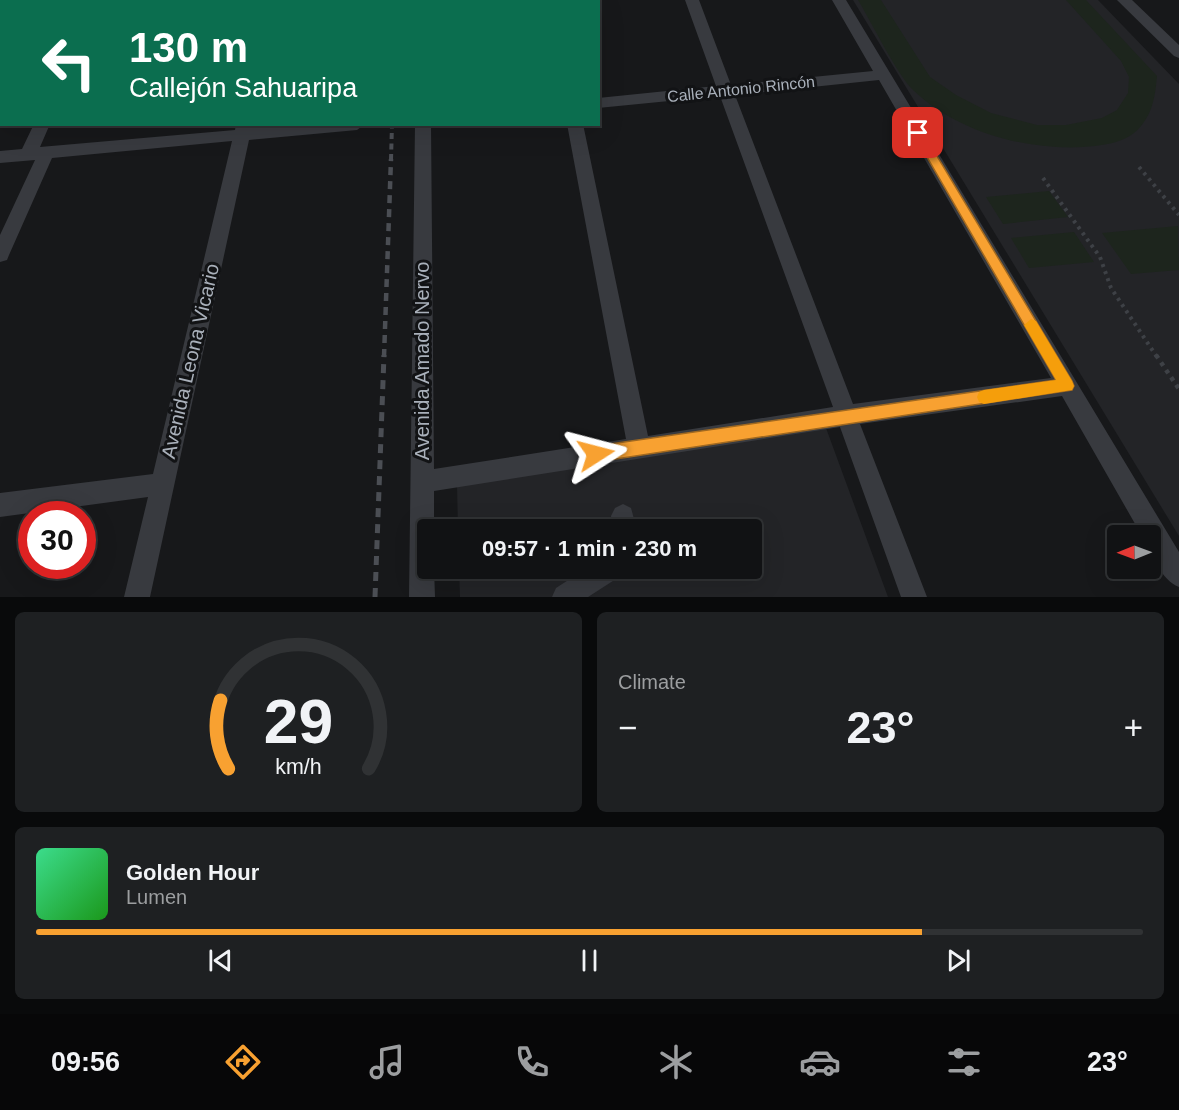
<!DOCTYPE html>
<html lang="en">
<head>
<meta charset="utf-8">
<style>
	:root { --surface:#111214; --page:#1e2022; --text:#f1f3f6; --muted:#9c9ea0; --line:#303234; --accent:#f8a131 }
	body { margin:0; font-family:Arial,sans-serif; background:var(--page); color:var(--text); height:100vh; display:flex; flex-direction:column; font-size:22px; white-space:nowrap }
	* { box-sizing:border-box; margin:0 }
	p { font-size:20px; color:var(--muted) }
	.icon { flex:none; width:33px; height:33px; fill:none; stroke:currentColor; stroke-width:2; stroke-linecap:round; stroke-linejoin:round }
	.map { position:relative; height:597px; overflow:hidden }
	.sheet { display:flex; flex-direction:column; gap:15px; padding:15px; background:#090a0b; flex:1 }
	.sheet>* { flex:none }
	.top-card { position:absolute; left:0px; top:0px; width:600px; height:126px; box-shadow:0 6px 24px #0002,0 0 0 2px var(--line); background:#0b6e4f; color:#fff; overflow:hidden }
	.needle { width:39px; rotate:269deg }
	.buttons { position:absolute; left:1107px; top:525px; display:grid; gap:12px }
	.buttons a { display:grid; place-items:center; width:54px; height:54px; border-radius:6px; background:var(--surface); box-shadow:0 6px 24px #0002,0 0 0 2px var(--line); font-size:30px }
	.speed { position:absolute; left:18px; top:501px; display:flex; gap:12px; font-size:30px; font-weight:700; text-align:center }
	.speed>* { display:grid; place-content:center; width:78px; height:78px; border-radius:50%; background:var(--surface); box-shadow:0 6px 24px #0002,0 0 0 2px var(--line); line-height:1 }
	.speed .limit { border:9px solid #d22; background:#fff; color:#111 }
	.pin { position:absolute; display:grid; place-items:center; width:51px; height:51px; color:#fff; margin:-26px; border-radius:12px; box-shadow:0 3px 9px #0006 }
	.me { position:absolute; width:66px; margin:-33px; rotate:81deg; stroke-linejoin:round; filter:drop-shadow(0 0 4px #0008) }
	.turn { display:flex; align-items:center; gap:21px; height:126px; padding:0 30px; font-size:27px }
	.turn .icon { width:78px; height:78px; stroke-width:2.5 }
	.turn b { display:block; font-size:42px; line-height:51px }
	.big { font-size:45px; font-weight:800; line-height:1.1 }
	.sheet .tile { flex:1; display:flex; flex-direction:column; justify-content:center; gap:9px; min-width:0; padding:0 21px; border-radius:9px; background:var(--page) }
	.sheet .dial { align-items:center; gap:0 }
	.dial svg { height:156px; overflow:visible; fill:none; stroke:var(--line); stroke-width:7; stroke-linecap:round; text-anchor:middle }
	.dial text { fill:var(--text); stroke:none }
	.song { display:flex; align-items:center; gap:18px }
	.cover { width:72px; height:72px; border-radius:9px; background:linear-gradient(135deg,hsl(150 70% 55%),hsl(120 70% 35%)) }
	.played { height:6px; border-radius:3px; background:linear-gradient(90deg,var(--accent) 80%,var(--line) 80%) }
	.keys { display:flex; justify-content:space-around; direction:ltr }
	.heat { display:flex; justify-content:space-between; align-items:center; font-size:33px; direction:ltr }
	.sheet .tiles { flex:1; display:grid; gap:15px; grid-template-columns:1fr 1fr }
	.tile:last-child { grid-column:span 2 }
	.trip { position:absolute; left:417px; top:519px; width:345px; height:60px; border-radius:6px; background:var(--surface); box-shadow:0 6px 24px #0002,0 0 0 2px var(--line); font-weight:800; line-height:60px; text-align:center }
	.tabs { display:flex; height:96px; justify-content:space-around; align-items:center; background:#070708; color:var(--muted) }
	.tabs .icon { width:42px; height:42px }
	.tabs .current { color:var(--accent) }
	.tabs b { font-size:27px; color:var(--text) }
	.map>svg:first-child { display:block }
</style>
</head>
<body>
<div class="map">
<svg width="1179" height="597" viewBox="0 0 1179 597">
	<rect width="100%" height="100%" fill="#17181a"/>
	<!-- built -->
	<g fill="#232427">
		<path d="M853 0H1098L1179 84V536Z"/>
		<path d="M826 428 888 597H460L459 569 752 568V530L458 529 457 485Z"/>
	</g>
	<!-- green -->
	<g fill="#1d251d">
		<path d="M858 0H881L930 77 956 95 991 113 1037 125H1066L1102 118 1117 110 1128 93 1129 77 1121 61 1066 0H1086L1157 76C1155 98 1152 118 1134 133 1123 142 1108 144 1095 146 1034 153 959 134 913 90 896 73 872 23 858 0Z"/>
		<path d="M1049 191 1068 217 1003 224 986 197Z"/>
		<path d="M1178 226 1179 270 1131 274 1102 233Z"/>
		<path d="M1074 232 1094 262 1029 268 1011 238Z"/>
	</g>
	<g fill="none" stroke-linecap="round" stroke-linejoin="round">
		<!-- path-far1 -->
		<g stroke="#3e4146" stroke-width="4" stroke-dasharray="3 4.5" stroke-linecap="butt">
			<path d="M1139 167 1179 215"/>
			<path d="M1043 178 1100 257 1111 288 1157 357"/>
		</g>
		<!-- path -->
		<path stroke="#3e4146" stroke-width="4.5" stroke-dasharray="4 5" stroke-linecap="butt" d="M1156 355 1179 389"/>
		<!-- minor -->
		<g fill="#383a3f" fill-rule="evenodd">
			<rect x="96" y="0" width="14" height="2"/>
			<path d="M270 0H284L269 2Z"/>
			<rect x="417" y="0" width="14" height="2"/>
			<rect x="546" y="0" width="14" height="2"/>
			<path d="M685 0H699L731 85 873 71 832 0H846L1179 552V587C1161 580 1150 554 1150 536H1142L1062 396 860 424 927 597H901L840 427 434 491V530H428V568H434L435 597H409L415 124H431L434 469 626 439 567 124H583L648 436 833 407 720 96 598 108V98L716 86ZM879 80 1051 378 853 404 735 95Z"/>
			<path d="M1117 0H1132L1179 45V58L1174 56Z"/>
			<path d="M34 124H50L40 147 235 130 236 124H252L251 128 291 124H365L357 130 249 140 150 597H124L148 497 0 517V493L153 474 232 141 52 158 9 255 7 260 0 262V235L35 160 0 163V151L22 149Z"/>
			<path d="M623 504 631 508 637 530H613L611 516 615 508Z"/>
			<path d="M587 568H622L619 577 588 597H552L556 588Z"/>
		</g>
		<!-- rail-far2 -->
		<path stroke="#4b4e54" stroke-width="4" stroke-dasharray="6 4.5" stroke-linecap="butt" d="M391 160 392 124"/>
		<!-- rail-far1 -->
		<path stroke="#4b4e54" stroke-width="4.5" stroke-dasharray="8 6" stroke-linecap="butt" d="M384 357 391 159"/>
		<!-- rail -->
		<path stroke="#4b4e54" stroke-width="5" stroke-dasharray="9 7" stroke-linecap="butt" d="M375 597 384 355"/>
	</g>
	<!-- route -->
	<path fill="#f8a131" stroke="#a16920" stroke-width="1.5" d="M918 129 922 131 1072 381 1074 386 1072 390 596 462 590 459 588 454 590 448 596 446 1056 380 913 133Z"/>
	<!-- slow -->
	<path fill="#f59e0b" d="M1031 319 1036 321 1072 381 1074 386 1072 390 984 404 979 402 977 397 979 392 984 390 1056 380 1024 325Z"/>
	<g text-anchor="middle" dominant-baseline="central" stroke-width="6" stroke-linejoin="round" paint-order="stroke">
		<!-- far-street labels -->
		<g font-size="16" fill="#a9b0ba" stroke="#121315">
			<text transform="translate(741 89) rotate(-6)">Calle Antonio Rincón</text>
		</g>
		<!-- street labels -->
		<g font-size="20" fill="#a9b0ba" stroke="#121315">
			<text transform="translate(190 361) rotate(-77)">Avenida Leona Vicario</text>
			<text transform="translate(422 361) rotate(-90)">Avenida Amado Nervo</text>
		</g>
	</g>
</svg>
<div class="buttons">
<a><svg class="needle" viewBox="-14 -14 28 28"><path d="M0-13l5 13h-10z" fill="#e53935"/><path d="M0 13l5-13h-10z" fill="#9c9ea0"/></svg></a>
</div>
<div class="speed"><div class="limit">30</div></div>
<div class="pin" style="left:918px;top:133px;background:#d93025"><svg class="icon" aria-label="arrive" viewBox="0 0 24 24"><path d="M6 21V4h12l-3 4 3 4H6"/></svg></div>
<svg class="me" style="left:596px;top:454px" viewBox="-20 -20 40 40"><path d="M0-17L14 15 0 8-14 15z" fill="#f8a131" stroke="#fff" stroke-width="4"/></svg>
<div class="trip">09:57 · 1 min · 230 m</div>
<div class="top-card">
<div class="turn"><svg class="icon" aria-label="left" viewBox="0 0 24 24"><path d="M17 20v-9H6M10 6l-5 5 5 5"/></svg><div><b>130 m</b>Callejón Sahuaripa</div></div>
</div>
</div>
<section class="sheet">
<div class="tiles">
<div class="tile dial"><svg viewBox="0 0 100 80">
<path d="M14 69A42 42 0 1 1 86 69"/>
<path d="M14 69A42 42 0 0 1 10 34" stroke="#f8a131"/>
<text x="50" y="56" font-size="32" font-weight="700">29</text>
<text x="50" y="72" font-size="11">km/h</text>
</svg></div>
<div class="tile"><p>Climate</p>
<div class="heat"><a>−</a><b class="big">23°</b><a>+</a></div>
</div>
<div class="tile">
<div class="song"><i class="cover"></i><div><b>Golden Hour</b><p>Lumen</p></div></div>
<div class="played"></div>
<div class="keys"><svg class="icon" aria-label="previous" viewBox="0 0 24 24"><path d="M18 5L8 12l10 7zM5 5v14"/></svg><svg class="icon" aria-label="pause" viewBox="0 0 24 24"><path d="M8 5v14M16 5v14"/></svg><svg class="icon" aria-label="next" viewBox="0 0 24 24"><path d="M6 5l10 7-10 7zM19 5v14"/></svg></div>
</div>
</div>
</section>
<nav class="tabs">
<b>09:56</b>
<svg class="icon current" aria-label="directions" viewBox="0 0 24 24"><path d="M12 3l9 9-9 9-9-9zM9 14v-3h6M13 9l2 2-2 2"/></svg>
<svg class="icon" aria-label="music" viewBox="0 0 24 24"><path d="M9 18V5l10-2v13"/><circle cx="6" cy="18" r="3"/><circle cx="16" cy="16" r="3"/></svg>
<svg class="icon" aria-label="phone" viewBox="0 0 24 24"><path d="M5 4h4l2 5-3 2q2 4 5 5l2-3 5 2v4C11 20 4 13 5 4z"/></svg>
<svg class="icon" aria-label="climate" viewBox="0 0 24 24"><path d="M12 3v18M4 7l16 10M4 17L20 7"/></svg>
<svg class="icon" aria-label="car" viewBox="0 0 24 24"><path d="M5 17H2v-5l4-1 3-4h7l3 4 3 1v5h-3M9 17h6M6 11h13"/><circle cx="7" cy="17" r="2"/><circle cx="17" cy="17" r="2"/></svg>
<svg class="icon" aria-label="filters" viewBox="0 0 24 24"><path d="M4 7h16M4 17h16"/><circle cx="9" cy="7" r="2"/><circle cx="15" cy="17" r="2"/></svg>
<b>23°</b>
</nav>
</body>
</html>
